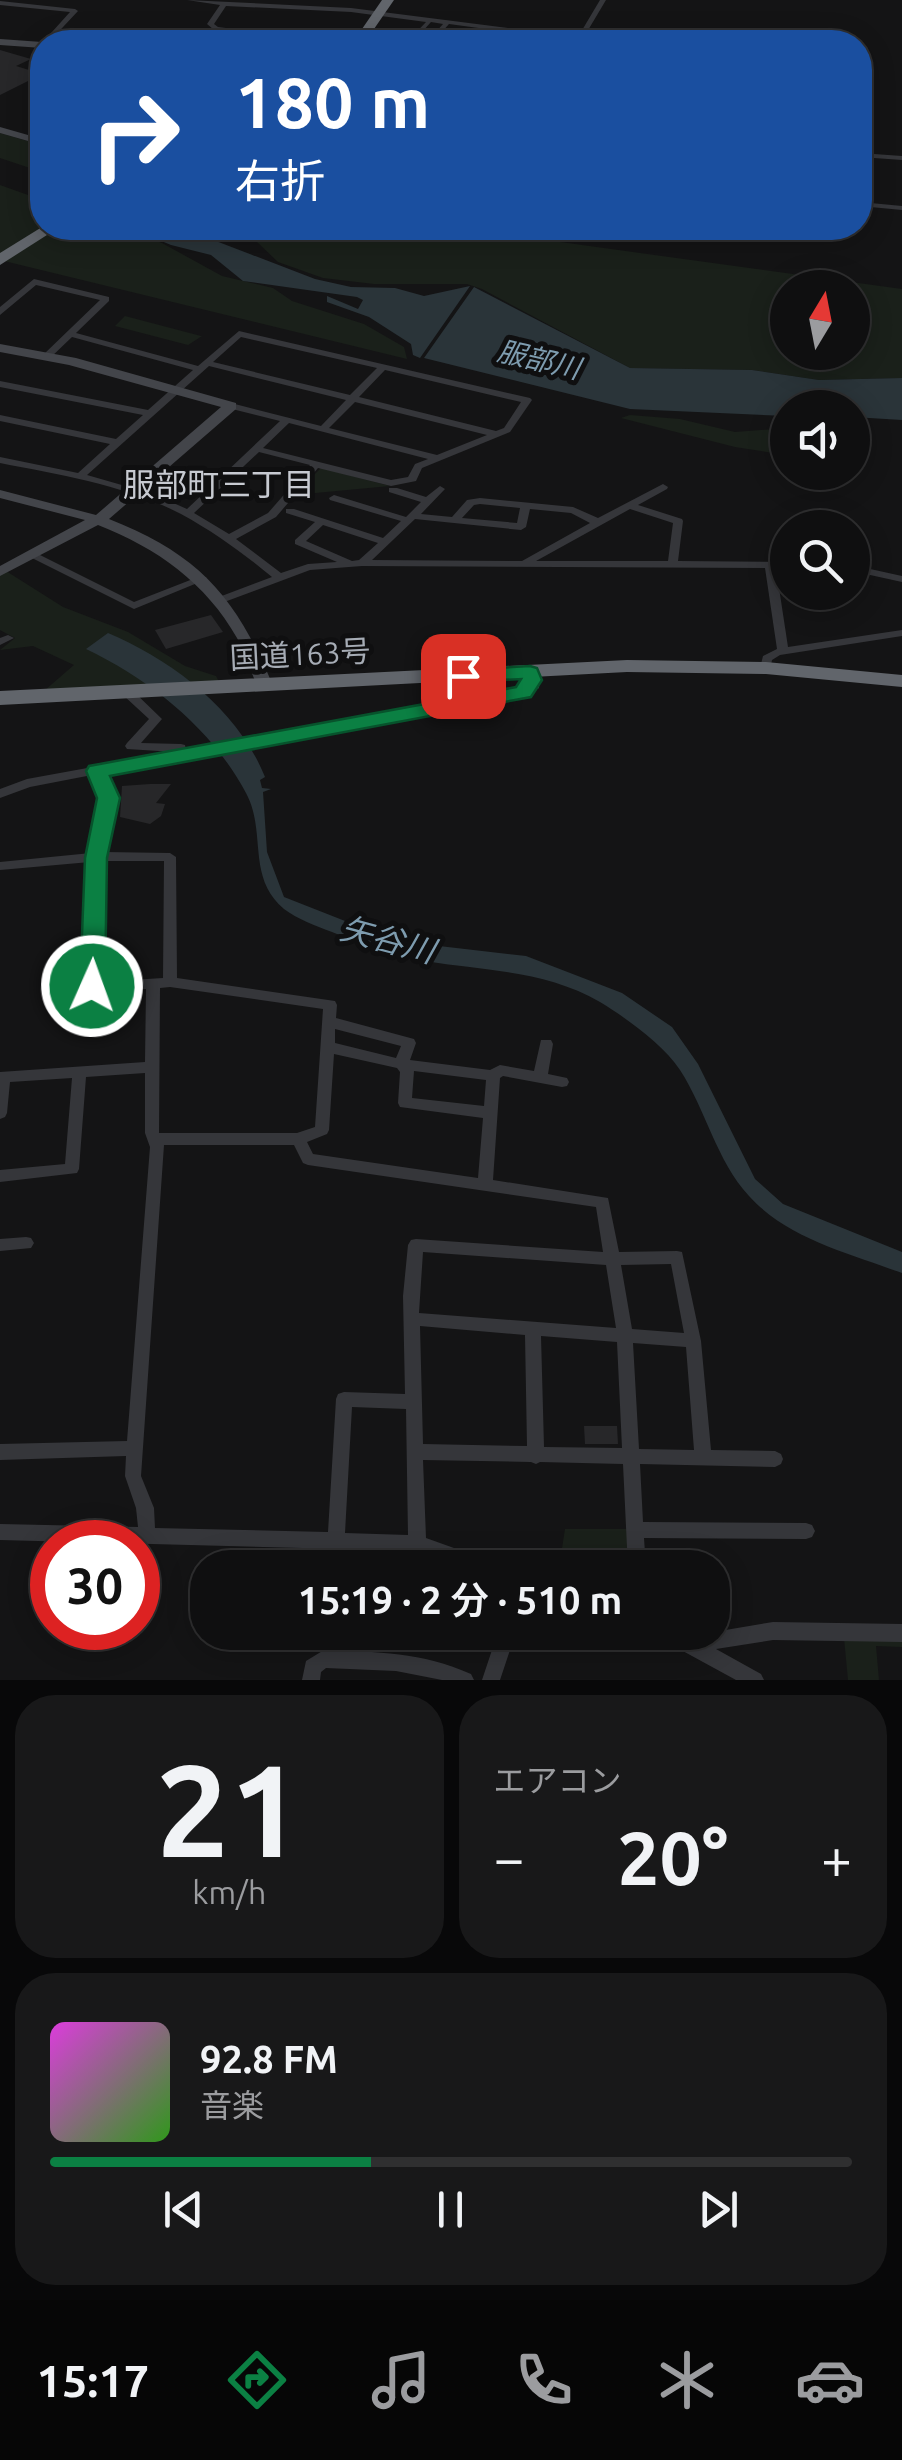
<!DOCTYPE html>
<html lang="ja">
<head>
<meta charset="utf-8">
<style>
	:root { --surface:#0f0f10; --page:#181819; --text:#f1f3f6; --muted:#9b9c9f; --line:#2f2f30; --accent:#0b8043 }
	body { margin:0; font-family:Ubuntu,"Noto Sans JP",sans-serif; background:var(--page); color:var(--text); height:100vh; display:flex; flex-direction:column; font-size:38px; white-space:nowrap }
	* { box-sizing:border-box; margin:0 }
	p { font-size:32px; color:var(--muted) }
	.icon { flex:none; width:55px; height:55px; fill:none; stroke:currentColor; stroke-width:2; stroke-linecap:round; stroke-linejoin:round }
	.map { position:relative; height:1680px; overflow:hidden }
	.side { display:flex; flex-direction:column; gap:15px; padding:15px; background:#080809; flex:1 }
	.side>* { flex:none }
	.hud { position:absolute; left:30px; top:30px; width:842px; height:210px; border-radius:40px; box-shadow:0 5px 25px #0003,0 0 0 2px var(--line); background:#1a4fa0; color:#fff; overflow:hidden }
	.needle { width:65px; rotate:10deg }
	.tools { position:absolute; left:770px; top:270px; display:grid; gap:20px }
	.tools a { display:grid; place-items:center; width:100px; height:100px; border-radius:50%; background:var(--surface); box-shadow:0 5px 25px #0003,0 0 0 2px var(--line); font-size:50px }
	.speed { position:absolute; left:30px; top:1520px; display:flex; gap:20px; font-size:50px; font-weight:700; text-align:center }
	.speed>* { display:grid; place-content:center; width:130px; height:130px; border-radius:50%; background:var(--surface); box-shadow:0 5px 25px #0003,0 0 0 2px var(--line); line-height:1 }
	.speed .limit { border:15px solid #d22; background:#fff; color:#111 }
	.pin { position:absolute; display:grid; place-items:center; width:85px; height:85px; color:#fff; margin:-42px; border-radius:20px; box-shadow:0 5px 15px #0006 }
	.me { position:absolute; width:110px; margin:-55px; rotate:2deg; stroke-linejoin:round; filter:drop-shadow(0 0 8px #0008) }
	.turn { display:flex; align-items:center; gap:35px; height:210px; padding:0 40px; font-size:45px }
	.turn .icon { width:130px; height:130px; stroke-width:2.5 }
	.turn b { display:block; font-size:70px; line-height:85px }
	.big { font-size:75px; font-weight:600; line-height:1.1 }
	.side .tile { flex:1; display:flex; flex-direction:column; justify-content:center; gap:15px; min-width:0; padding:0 35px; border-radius:40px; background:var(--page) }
	.side .dial { align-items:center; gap:0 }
	.dial b { font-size:130px; line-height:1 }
	.song { display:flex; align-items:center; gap:30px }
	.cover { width:120px; height:120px; border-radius:15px; background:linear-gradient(135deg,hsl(300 70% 55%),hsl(110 70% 35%)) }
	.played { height:10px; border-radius:5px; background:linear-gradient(90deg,var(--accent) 40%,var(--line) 40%) }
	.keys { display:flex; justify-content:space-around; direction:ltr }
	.heat { display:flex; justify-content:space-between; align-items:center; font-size:55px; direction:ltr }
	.side .tiles { flex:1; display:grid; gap:15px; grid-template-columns:1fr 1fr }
	.tile:last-child { grid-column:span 2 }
	.trip { position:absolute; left:190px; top:1550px; width:540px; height:100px; border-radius:40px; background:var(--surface); box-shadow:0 5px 25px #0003,0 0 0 2px var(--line); font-weight:600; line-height:100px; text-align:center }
	.tab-bar { display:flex; height:160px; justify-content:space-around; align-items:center; background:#060606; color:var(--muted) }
	.tab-bar .icon { width:70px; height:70px }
	.tab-bar .selected { color:var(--accent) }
	.tab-bar b { font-size:45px; color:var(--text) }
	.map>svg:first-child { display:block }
</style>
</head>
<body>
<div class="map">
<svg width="902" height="1680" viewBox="0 0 902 1680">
	<rect width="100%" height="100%" fill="#141415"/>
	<!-- green -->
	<g fill="#1a201a" fill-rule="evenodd">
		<path d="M0 133 42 145V172L0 158Z"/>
		<path d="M0 185 42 200V228H118L162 243 222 276 273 288 292 301 364 324 404 347 407 359 0 260Z"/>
		<path d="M195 228H458L902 289V378L819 380 752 370 630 368 482 289 467 284H374L323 278 278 262 257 242ZM788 288H852V352H788Z"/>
		<path d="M125 316 201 336H202L188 345 115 326Z"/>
		<path d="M630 415 680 419 735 432 787 428V455L735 447 621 418Z"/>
		<path d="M321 468 390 486 294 495Z"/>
		<path d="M6 571 63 607 128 632 185 666 216 676 220 684 44 691 74 665 33 646 0 650 15 638 0 630V573Z"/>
		<path d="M565 1529H627L630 1567 559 1568Z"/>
		<path d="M844 1638 902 1641V1647L876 1646 879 1680H848Z"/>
	</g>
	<!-- water -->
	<g fill="#2a3439">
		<path d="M130 228H182L315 279 351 287 395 288 424 296 470 286 420 358 413 355 411 344 369 317 327 302V296L358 309 363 300 357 297 243 281 211 255 171 245Z"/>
		<path d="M474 287 630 368 752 370 819 380 902 378V420L853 417 852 408H788L787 416 630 409 424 358Z"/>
		<path d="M108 633C172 660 238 710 265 777L260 780 262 788 271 789 263 792 267 852 284 897 396 941 526 956 622 993 672 1027 698 1064 755 1179 783 1204 902 1252V1273C849 1253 788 1239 749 1196 716 1160 706 1110 680 1070 663 1044 626 1018 600 1002 545 970 485 971 425 961 392 956 362 944 332 932 316 926 297 919 284 909 246 877 267 832 246 793 212 729 151 680 86 649Z"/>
	</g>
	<!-- building -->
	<g fill="#272729">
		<path d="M0 50 31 59 16 66 42 74 0 95Z"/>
		<path d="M211 615 223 632 166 649 155 630Z"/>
		<path d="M150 784H171L156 803 165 804 161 816 150 824 120 817 122 786Z"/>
		<path d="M584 1426H617L618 1444H585Z"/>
	</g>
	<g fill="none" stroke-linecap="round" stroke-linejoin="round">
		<!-- street -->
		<g fill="#35363a" fill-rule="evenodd">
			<path d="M187 0 351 8 578 37 600 0H606L581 42 449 24 433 42H427L443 24 431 22 413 42H407L426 22 351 12 226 6 214 24 218 27 320 40 323 42H307L214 30 207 24 220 5Z"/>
			<path d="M0 1 75 9 78 11 49 42H43L70 12 0 5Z"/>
			<path d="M860 153 902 156V160L860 157Z"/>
			<path d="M860 202 902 206V210L860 206Z"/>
			<path d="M34 279 109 297V301L76 333 198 366 239 331 530 398 532 400 510 432 422 468 416 481 391 486 318 468 276 517 236 539 281 573 308 564 337 562 295 544V540L315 522 286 513V509H294L383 538 401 521 330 500 329 498 334 495 406 517 421 502 389 492V488H397L426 497 440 486 445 489 421 514 452 517 467 500 480 498 573 507 598 518 663 484 668 487 667 489 638 505 682 519 683 521 678 561 788 562V568H776L788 647 902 630V636L780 655 772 660 770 670H762L760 668 763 656 777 649 765 568 362 566 310 570 227 601H219L218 599 219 597 272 577C243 553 214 532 181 514 125 485 61 475 0 463V457L78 473 110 444 0 421V415L116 439 143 415 0 387V381L148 410 193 370 72 337 49 359H43V355L100 300 36 285 0 315V307ZM241 337 377 368 350 395 213 362ZM209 366 346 400 321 426 231 403 228 404V408L280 421 187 509 153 494 87 475ZM385 370 521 402 504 428 496 431 359 397ZM355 402 487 435 437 455 329 428ZM289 423 428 459 415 464 408 477 391 480 263 448ZM259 452 310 465 268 513 229 534 194 513ZM480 504 520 508 517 523 462 518 474 505ZM530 509 571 513 590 523 522 561 372 560 415 519 521 530 526 527ZM630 509 673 523 668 561H536ZM323 525 378 543 359 560 352 561 306 541Z"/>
			<path d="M36 553 134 602 198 577H206L207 579 134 609 32 558 31 556Z"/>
			<path d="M852 565 902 576V582L852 571Z"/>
			<path d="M8 635 14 638 0 645V638Z"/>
			<path d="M127 688 131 689 162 719 141 743 181 744 185 745 186 750 204 746 210 750 204 754 104 773 114 798 104 852 170 853 176 857 177 978 335 1001 337 1005 336 1018 414 1039 416 1043 410 1060 490 1070 500 1065 534 1071 541 1040H551L553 1044 548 1074 567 1078 569 1082 567 1086 562 1087 503 1076 500 1078 493 1180 608 1198 619 1252 677 1251 682 1252 701 1341 711 1450 775 1451 781 1454 783 1459 781 1464 775 1467 640 1464 643 1522 806 1523 812 1525 815 1531 812 1537 806 1539 644 1538 646 1568H628L623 1464 540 1462 536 1464 531 1462 423 1460 426 1538 493 1562 496 1568H462L417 1551 0 1540V1524L138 1527 136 1508 125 1476 126 1456 0 1460V1444L127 1441 150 1147 145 1133V1073L86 1077 79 1169 77 1173 0 1182V1170L65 1164 72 1078 10 1082 7 1113 5 1117 0 1119V1072L145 1062 146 989 92 992 87 991 85 987 90 862 0 870V862L91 853 102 798 92 775 30 787 0 798V789L27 779 175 752 127 749 125 746 127 743 149 719 123 695 121 692ZM102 861H164L163 978 99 982ZM170 987 323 1009 315 1127 297 1133H159L160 988ZM335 1029 401 1046 396 1058 335 1043ZM334 1054 397 1068 400 1072 398 1103 400 1107 483 1118 478 1178 313 1154 307 1142 327 1134 329 1130ZM414 1071 486 1080 484 1106 412 1098ZM164 1145H294L303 1163 308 1165 596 1207 603 1252 416 1239 411 1240 408 1245 403 1296 405 1394 344 1392 338 1394 336 1399 328 1532 155 1528 154 1508 141 1476ZM423 1252 606 1265 616 1328 419 1313ZM671 1264 684 1333 632 1329 621 1265ZM420 1326 525 1335 527 1446 423 1444ZM541 1336 617 1342 622 1448 544 1447ZM633 1343 686 1347 694 1450 639 1449ZM352 1407 406 1409 408 1535 345 1533Z"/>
			<path d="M26 1237 31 1238 34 1243 31 1248 0 1251V1239Z"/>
			<path d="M773 1622 902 1624V1642L773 1640 716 1649 761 1674 764 1680H736L659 1638 656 1632H684L690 1636Z"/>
			<path d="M498 1632H516L500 1680H482Z"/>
			<path d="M324 1650C377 1652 422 1652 471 1674L474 1680H442L396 1671 326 1668 321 1672 320 1680H302L306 1661Z"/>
		</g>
		<!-- secondary -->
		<g fill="#43454a" fill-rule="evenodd">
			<path d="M0 39 42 42H44L42 48 0 45Z"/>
			<path d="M0 127 42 139V145L0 133Z"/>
			<path d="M0 344 76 358 236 403V409L109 519C199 554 237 598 273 686L271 690H259C251 673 246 654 237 638 206 583 157 548 98 525L0 576V566L85 520 0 498V490L96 515 221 407 69 365 0 352Z"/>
			<path d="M530 667 538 672 539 688 523 697 204 755 196 750 204 745 519 688 523 686 522 672Z"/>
		</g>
		<!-- highway -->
		<g fill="#61656b" fill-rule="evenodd">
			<path d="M382 0H394L365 42H353Z"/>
			<path d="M42 227 58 228 0 265V253Z"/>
			<path d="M627 660 766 662 902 675V687L766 674 627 672 0 705V691Z"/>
		</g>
	</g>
	<!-- route -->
	<path fill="#0b8043" stroke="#07532c" stroke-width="2.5" d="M530 666 537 668 542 680 531 697 110 776 120 798 107 858 105 986 92 996 84 993 80 986 85 858 97 798 86 771 89 766 516 687 521 679 463 682 453 676 463 670Z"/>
	<g text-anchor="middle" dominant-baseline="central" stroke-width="10" stroke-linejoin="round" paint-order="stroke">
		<!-- far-water labels -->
		<g font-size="28" font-style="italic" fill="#7e9caf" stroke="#0f0f10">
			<text transform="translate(539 359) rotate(13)">服部川</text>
		</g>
		<!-- street labels -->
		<g font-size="30" fill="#a6acb5" stroke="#0f0f10">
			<text transform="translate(300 654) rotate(-3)">国道163号</text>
		</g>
		<!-- neighbourhood labels -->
		<g font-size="32" fill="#c7cad1" stroke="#0f0f10">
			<text x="219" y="484">服部町三丁目</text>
		</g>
		<!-- water labels -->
		<g font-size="32" font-style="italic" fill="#7e9caf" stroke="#0f0f10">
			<text transform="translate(388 939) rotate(15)">矢谷川</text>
		</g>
	</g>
</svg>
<div class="tools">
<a><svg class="needle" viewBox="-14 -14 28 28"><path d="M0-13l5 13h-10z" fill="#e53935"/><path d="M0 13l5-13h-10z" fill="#9b9c9f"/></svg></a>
<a><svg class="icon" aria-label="sound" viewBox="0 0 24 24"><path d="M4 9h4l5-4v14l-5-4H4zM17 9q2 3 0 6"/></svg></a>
<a><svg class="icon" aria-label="search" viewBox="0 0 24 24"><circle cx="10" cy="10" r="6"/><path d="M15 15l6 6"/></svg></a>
</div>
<div class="speed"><div class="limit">30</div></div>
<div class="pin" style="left:463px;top:676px;background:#d93025"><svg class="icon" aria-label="arrive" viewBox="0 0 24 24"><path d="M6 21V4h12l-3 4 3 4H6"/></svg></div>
<svg class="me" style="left:92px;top:986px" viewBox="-20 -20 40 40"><circle r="17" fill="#0b8043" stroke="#fff" stroke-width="3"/><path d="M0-11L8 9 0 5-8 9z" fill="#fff"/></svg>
<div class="trip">15:19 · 2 分 · 510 m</div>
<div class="hud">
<div class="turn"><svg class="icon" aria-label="right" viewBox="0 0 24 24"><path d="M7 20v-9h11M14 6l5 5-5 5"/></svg><div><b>180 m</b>右折</div></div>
</div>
</div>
<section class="side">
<div class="tiles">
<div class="tile dial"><b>21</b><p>km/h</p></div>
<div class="tile"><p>エアコン</p>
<div class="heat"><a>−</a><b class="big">20°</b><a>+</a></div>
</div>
<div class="tile">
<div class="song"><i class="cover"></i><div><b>92.8 FM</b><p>音楽</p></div></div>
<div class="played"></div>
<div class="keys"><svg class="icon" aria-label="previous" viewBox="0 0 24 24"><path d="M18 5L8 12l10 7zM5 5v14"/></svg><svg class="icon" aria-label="pause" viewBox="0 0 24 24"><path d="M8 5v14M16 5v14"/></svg><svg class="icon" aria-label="next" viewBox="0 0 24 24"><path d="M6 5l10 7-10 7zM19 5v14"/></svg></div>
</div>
</div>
</section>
<nav class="tab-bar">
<b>15:17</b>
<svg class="icon selected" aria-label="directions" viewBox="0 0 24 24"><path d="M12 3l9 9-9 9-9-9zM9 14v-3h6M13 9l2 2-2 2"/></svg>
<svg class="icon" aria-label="music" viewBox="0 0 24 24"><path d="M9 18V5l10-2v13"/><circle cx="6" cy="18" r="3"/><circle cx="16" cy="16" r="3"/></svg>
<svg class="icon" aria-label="phone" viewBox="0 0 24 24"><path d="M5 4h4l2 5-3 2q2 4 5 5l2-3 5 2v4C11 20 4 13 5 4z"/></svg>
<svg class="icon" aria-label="climate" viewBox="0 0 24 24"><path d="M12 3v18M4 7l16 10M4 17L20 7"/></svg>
<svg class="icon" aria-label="car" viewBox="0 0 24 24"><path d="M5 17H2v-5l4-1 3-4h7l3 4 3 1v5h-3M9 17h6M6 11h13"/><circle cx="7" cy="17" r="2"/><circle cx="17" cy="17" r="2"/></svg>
</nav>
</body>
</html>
